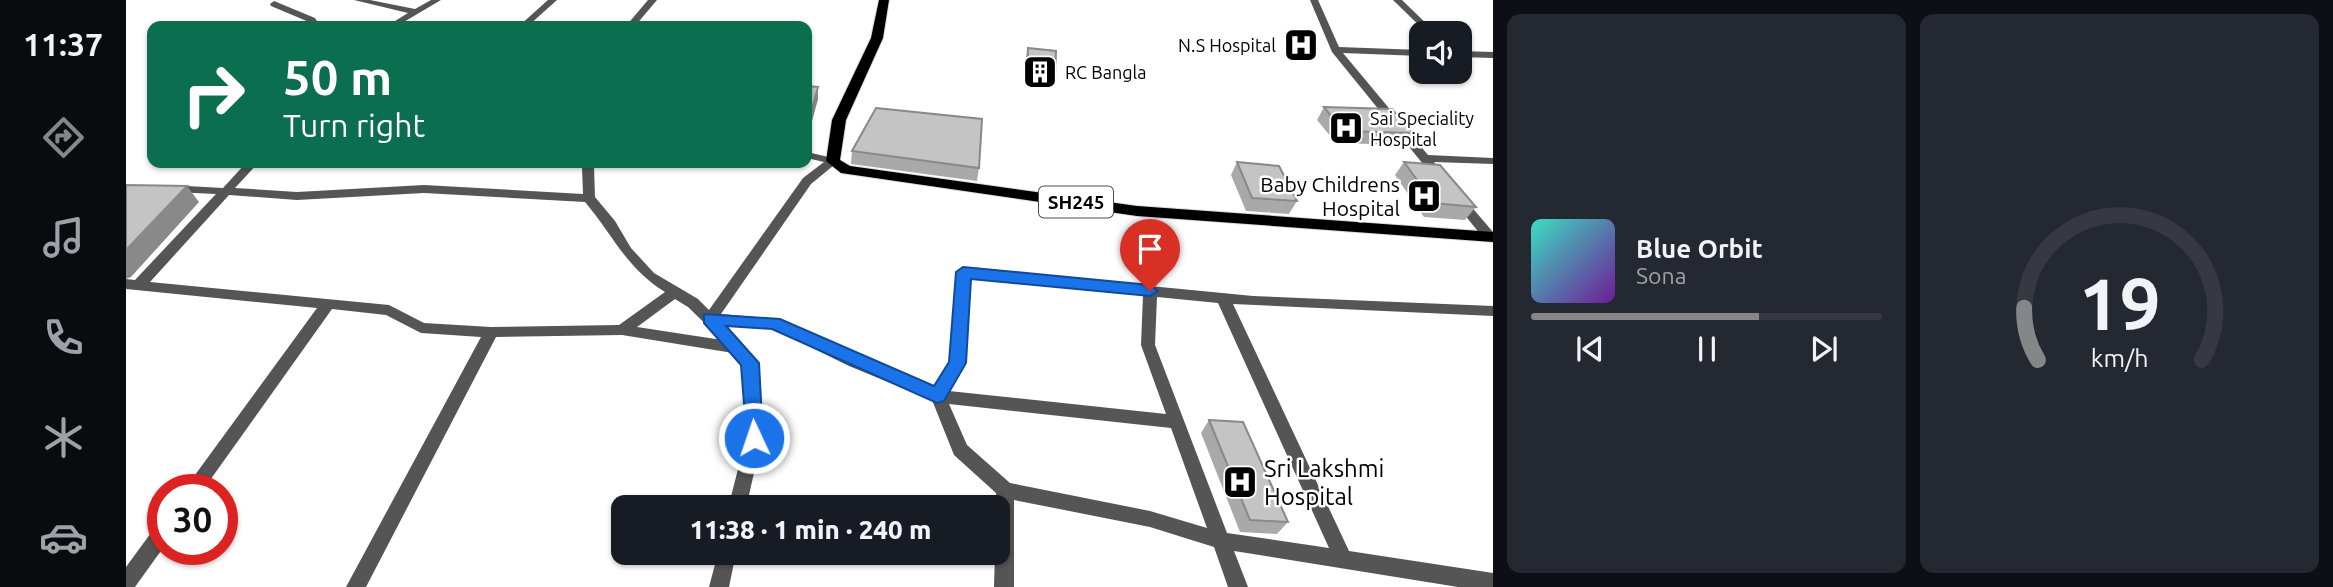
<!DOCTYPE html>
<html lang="en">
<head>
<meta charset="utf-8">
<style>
	:root { --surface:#171b24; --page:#242831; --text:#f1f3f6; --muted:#9ea1a6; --line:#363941; --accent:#858687 }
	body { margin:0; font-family:Ubuntu,sans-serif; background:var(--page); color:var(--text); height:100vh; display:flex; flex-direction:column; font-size:26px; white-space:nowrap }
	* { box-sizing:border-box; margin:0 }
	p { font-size:23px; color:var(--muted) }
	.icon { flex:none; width:38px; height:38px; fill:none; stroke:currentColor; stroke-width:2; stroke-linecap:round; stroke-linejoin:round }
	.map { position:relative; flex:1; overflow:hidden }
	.side { display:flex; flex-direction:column; gap:14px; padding:14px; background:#0d0f14; width:840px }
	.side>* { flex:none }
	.hud { position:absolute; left:21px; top:21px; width:665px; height:147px; border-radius:14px; box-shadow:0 2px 5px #0004; background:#0b6e4f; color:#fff; overflow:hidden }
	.tools { position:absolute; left:1283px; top:21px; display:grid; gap:14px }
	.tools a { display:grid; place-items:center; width:63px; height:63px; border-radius:14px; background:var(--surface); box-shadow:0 2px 5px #0004; font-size:35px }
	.speed { position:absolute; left:21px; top:474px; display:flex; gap:14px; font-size:35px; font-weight:700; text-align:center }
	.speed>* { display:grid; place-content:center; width:91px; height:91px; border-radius:50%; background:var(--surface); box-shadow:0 2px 5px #0004; line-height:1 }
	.speed .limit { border:10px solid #d22; background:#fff; color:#111 }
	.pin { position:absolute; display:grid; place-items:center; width:60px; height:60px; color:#fff; margin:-72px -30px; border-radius:50% 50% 50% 0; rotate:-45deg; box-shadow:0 0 7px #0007 }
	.pin .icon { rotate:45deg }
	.me { position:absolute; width:77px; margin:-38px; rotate:357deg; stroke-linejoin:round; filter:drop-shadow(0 0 5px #0008) }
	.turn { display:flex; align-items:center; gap:24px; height:147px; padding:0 21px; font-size:32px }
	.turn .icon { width:91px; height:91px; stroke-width:2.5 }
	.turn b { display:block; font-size:49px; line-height:60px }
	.side .widget { flex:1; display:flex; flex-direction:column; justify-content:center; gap:10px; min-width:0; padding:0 24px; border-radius:14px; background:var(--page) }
	.side .dial { align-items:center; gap:0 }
	.dial svg { height:182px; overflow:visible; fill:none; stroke:var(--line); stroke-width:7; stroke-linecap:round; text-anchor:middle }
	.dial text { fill:var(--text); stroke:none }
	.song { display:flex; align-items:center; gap:21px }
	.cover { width:84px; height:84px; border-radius:10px; background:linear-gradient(135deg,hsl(170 70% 55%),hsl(280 70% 35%)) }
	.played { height:7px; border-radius:4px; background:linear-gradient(90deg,var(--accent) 65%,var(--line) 65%) }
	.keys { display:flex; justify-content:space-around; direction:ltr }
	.side .tiles { flex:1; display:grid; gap:14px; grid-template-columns:repeat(2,1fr) }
	.trip { position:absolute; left:485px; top:495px; width:399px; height:70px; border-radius:14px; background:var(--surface); box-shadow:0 2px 5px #0004; font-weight:800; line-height:70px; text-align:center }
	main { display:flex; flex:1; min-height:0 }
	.tab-bar { display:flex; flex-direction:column; width:126px; justify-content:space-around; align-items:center; background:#090b0e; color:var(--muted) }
	.tab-bar .icon { width:49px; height:49px }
	.tab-bar .on { color:var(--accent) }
	.tab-bar b { font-size:32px; color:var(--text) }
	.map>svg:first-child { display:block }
</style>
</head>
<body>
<main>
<nav class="tab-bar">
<b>11:37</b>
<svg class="icon on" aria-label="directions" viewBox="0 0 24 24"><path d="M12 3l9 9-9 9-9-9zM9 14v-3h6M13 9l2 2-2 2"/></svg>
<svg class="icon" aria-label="music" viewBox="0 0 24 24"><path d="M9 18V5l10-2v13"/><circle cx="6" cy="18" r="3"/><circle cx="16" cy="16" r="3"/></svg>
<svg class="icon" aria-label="phone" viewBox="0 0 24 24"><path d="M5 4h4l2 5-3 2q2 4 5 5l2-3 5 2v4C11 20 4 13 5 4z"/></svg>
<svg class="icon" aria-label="climate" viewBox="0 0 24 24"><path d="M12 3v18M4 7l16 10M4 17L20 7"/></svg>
<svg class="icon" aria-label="car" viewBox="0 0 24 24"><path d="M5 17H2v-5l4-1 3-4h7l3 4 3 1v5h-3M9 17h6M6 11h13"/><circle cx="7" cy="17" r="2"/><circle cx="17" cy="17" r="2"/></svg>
</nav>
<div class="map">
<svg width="1367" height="587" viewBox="0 0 1367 587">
	<rect width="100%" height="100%" fill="#fff"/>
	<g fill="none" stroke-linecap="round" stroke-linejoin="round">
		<!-- primary casing -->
		<g stroke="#dbdbdb" stroke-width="2">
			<path id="primary" d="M753 0H763L757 38 720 120 714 160 724 166 1011 206 1367 232V242L1011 216 715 173 700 161 706 120 745 38Z"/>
		</g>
		<!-- street -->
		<g fill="#555" fill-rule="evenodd">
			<path d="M228 0H244L289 9 305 0H315L271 26H261L282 13Z"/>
			<path d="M422 0H431L402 26H393Z"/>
			<path d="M522 0H531L509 26H500Z"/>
			<path d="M1184 0H1192L1213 47 1295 50V56L1217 53 1302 155 1367 158V164L1308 162 1320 177 1318 180H1310L1206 52Z"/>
			<path d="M1267 0H1276L1310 33H1301Z"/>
			<path d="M148 1 189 18 194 26H186L183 22 145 6 144 4Z"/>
			<path d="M1334 51 1367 52V58L1334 57Z"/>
			<path d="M681 152 711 159 713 161 685 184 595 314 653 319 733 358 809 388 824 362 830 273 837 268 1127 296 1367 306V316L1107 304 1223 551 1367 573V587H1332L1108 551 1122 587H1102L1088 547 1024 527 888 500V587H868L869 553H872L870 493 828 455 806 400 723 366 646 328 600 325 632 363 636 438 620 508H602L620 438 616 365 607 353 496 335 370 337 240 587H220L355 337 295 333 260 315 206 309 77 490H58L191 308 0 289V279L9 280 90 194 47 192 41 188 43 185 97 188 120 163H132L109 188 171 192 298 185 457 194 456 167 452 163H465L468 166 469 197 489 221 505 248 528 273 572 299 583 310 677 178 698 162 681 158ZM298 193 459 202C488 236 499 267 539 292L493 325 365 327 298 323 263 305 24 282 103 195 171 200ZM844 278 1017 295 1015 345 1040 414 823 391 840 363ZM1031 297 1092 303 1203 548 1101 533 1029 345ZM549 299 562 307 596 340 511 327ZM823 404 1045 428 1081 528 1024 511 884 483 841 445Z"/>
			<path d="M1333 196 1337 197 1367 232V240H1359L1329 203 1327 200 1329 197Z"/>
			<path d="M37 523V548L9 587H0V567L30 526Z"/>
			<path d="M592 553H610L603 587H583Z"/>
		</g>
		<!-- primary -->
		<use href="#primary" fill="#000" fill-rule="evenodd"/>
	</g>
	<!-- wall -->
	<g fill="#a9a9a9">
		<path d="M902 48 929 79 927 87 900 84V57Z"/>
		<path d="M681 86 692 99 685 124H681Z"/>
		<path d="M1198 107 1287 133 1279 145 1210 143 1191 120Z"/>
		<path d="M726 151 853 168 851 181 725 164Z"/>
		<path d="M1111 162 1171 201 1163 214 1120 211 1105 175Z"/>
		<path d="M1278 162 1350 207 1339 220 1298 217 1269 175Z"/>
		<path d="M1083 420 1162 522 1151 534 1114 532 1075 433Z"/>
	</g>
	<!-- shaded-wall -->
	<g fill="#898989">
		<path d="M692 87V99L685 124V112Z"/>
		<path d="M61 186 73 202 5 277 0 279V250Z"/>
	</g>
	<!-- building -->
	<g fill="#c4c4c4" stroke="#898989" stroke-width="2">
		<path d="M902 48 930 51 929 79 901 76Z"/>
		<path d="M681 86 692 87 685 112 681 111Z"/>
		<path d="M1198 107 1266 109 1287 133 1217 131Z"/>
		<path d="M750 108 856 119 853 168 726 151Z"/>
		<path d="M1111 162 1153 166 1171 201 1126 198Z"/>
		<path d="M1278 162 1314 165 1350 207 1308 203Z"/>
		<path d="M0 185 61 186 0 250Z"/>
		<path d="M1083 420 1117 422 1162 522 1124 520Z"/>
	</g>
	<!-- route -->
	<path fill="#1a73e8" stroke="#114b97" stroke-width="2" d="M837 267 1024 285 1032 291 1024 296 845 279 840 363 818 401 811 403 646 329 600 326 633 363 637 438 634 443H621L615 365 578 323V314L654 319 808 386 823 362 830 272Z"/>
	<!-- icons -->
	<defs>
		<g id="hospital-square" transform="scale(1.75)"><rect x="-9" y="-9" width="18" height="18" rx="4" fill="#000" stroke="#fff"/><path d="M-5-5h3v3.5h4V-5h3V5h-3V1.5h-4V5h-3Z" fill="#fff"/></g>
		<g id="building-square" transform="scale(1.75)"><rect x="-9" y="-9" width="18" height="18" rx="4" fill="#000" stroke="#fff"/><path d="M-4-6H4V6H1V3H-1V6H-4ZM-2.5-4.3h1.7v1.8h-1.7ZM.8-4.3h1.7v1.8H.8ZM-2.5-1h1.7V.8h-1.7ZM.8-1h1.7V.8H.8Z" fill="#fff"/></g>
	</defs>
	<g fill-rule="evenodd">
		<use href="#hospital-square" x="1175" y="45"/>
		<use href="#building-square" x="914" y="72"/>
		<use href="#hospital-square" x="1220" y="128"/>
		<use href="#hospital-square" x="1298" y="196"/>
		<use href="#hospital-square" x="1114" y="482"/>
	</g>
	<g text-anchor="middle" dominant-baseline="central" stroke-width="5" stroke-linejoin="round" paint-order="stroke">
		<!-- far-poi labels -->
		<g font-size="18" fill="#000" stroke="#fff" text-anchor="start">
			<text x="1150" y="45" text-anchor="end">N.S Hospital</text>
			<text x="939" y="72">RC Bangla</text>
			<text x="1244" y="118">Sai Speciality<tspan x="1244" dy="21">Hospital</tspan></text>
		</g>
		<!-- shield labels -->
		<rect fill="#fff" stroke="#4c4c4c" stroke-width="2" x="913" y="186.5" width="74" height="31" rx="5"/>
		<g font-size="19" font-weight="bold" fill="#000">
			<text x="950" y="202">SH245</text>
		</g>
		<!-- poi labels -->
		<g font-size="21" fill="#000" stroke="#fff" text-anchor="end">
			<text x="1274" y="184">Baby Childrens<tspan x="1274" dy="24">Hospital</tspan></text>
		</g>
		<!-- near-poi labels -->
		<g font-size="24" fill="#000" stroke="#fff" text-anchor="start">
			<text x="1138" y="468">Sri Lakshmi<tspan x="1138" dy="28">Hospital</tspan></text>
		</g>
	</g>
</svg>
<div class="tools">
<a><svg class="icon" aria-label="sound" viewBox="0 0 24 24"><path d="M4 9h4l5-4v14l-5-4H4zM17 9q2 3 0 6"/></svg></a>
</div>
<div class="speed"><div class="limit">30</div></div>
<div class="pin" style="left:1024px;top:291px;background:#d93025"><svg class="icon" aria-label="arrive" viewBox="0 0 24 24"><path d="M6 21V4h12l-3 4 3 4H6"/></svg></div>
<svg class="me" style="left:628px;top:438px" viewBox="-20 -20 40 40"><circle r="17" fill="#1a73e8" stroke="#fff" stroke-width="3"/><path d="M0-11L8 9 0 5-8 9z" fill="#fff"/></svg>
<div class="trip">11:38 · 1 min · 240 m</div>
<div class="hud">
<div class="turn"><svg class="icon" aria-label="right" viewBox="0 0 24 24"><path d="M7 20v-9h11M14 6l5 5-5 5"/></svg><div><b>50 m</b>Turn right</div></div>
</div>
</div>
<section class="side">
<div class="tiles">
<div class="widget">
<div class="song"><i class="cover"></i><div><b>Blue Orbit</b><p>Sona</p></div></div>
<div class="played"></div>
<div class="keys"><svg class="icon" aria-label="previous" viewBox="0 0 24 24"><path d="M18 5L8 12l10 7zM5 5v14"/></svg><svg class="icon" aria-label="pause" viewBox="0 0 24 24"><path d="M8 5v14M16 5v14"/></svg><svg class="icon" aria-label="next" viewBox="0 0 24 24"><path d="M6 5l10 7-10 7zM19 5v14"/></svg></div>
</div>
<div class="widget dial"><svg viewBox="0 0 100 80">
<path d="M14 69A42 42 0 1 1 86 69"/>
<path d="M14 69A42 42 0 0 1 8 46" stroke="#858687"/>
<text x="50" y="56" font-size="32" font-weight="700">19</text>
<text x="50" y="72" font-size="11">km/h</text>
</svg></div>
</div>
</section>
</main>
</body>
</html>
